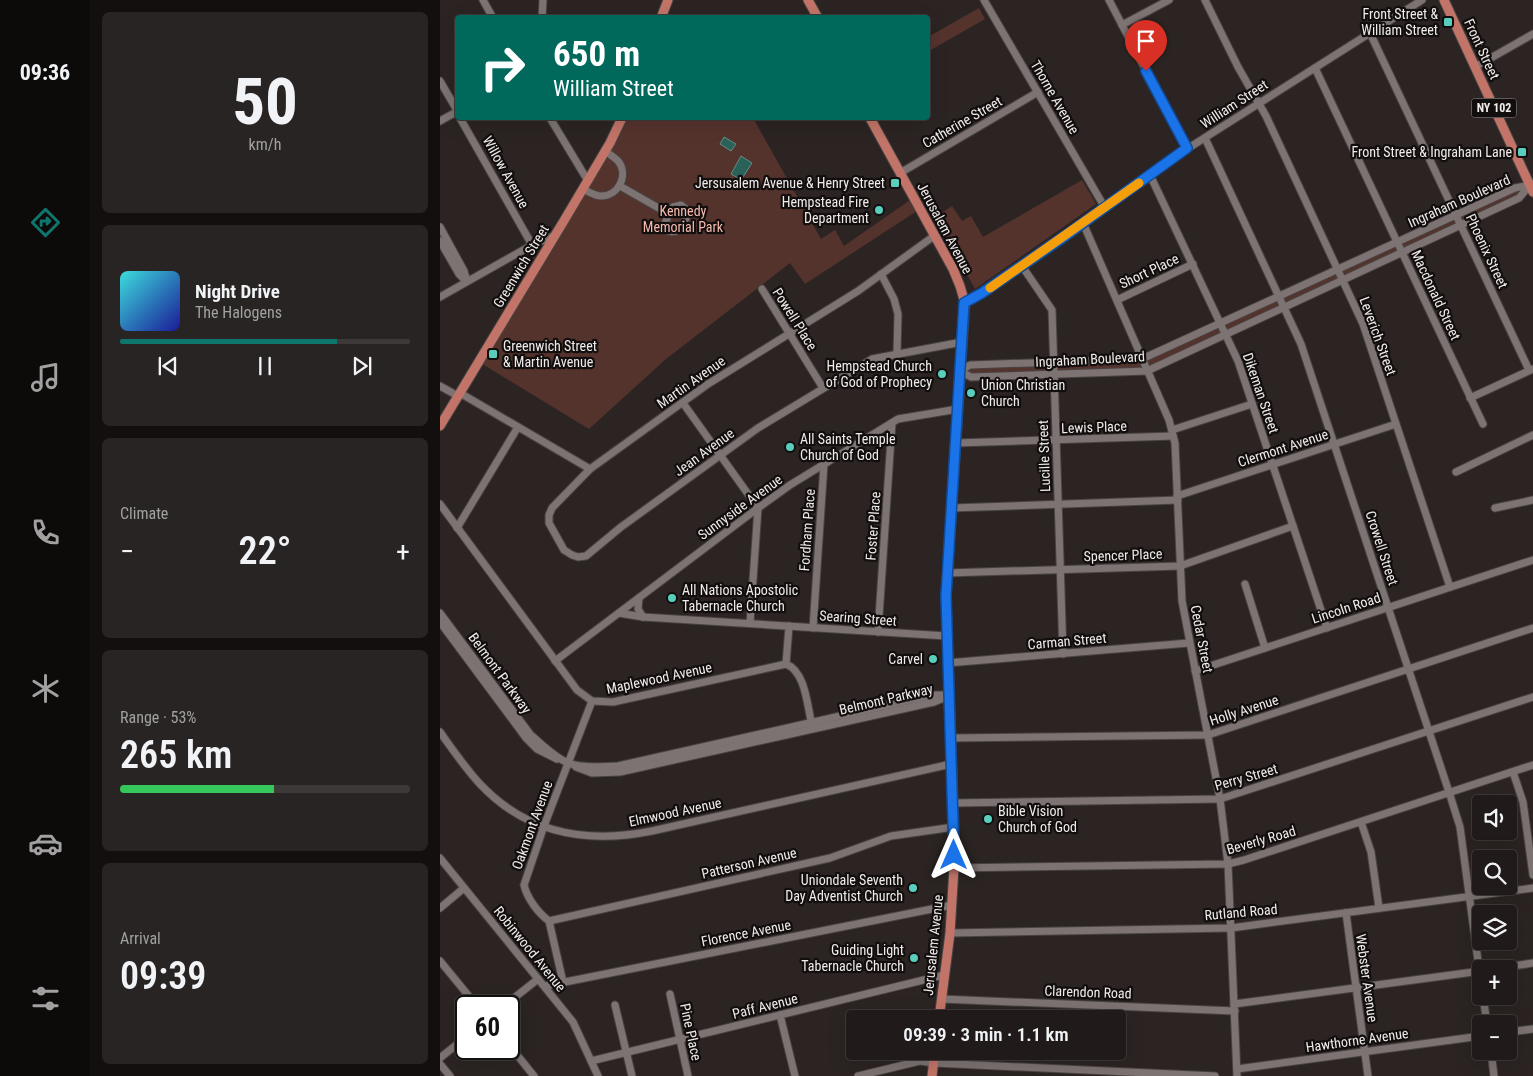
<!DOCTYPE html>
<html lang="en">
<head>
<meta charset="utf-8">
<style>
	:root { --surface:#201b1a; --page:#282423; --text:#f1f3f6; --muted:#a2a1a2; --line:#3d3939; --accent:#0f766e }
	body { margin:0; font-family:"Roboto Condensed",sans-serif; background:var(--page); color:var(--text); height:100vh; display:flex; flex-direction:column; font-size:19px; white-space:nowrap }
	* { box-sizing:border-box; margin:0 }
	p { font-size:16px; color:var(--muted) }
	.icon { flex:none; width:28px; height:28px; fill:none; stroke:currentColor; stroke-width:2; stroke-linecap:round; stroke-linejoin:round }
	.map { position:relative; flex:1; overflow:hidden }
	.details { display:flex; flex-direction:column; gap:12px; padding:12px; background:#120f0e; width:350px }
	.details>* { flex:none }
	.top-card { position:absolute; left:15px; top:15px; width:475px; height:105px; border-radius:5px; box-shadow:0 5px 20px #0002,0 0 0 1px var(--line); background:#00695c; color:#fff; overflow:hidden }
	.buttons { position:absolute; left:1032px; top:795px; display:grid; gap:10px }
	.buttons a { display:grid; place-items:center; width:45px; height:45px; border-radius:5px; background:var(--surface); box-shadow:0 5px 20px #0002,0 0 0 1px var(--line); font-size:25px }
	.speed { position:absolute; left:15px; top:995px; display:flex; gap:10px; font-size:25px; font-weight:700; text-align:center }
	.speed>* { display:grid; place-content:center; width:65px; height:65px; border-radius:50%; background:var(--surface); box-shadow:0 5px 20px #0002,0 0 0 1px var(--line); line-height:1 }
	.speed .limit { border:2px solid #111; border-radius:8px; background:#fff; color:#111 }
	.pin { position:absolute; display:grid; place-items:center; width:42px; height:42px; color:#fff; margin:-51px -21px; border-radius:50% 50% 50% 0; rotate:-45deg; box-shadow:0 0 5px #0007 }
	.pin .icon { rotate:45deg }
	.me { position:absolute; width:55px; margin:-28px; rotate:0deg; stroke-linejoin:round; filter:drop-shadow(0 0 4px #0008) }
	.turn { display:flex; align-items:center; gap:18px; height:105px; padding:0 15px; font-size:22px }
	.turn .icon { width:65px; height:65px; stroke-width:2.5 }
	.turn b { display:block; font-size:35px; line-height:42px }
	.big { font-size:38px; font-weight:600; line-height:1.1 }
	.details .widget { flex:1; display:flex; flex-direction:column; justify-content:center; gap:8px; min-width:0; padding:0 18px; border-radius:8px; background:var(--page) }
	.details .dial { align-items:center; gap:0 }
	.dial b { font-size:65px; line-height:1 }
	.song { display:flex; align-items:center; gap:15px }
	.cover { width:60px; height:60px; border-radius:8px; background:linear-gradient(135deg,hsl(180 70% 55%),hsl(240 70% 35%)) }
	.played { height:5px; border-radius:2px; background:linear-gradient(90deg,var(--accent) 75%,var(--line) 75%) }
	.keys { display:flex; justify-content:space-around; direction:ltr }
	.heat { display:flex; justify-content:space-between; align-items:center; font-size:28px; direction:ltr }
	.charge { height:8px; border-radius:4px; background:linear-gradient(90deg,#34c759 53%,var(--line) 0) }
	.trip { position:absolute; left:406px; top:1010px; width:280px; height:50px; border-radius:5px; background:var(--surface); box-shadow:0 5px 20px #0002,0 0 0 1px var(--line); font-weight:600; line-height:50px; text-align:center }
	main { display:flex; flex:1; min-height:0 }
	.dock { display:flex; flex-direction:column; width:90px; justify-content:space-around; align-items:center; background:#0d0b0a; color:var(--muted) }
	.dock .icon { width:35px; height:35px }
	.dock .selected { color:var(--accent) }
	.dock b { font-size:22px; color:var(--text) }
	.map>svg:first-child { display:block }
</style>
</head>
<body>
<main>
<nav class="dock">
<b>09:36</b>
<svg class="icon selected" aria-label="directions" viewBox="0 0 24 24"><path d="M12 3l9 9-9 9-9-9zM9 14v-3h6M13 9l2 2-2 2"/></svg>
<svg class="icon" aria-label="music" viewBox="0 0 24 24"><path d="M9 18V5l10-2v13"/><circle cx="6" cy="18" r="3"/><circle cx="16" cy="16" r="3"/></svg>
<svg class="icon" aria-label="phone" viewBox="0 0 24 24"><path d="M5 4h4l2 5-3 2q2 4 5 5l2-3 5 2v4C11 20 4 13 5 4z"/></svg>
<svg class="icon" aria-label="climate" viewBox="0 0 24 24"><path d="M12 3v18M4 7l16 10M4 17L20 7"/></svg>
<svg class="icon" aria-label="car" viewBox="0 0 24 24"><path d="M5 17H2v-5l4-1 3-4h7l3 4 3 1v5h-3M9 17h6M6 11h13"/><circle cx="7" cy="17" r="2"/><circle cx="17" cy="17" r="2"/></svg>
<svg class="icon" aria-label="filters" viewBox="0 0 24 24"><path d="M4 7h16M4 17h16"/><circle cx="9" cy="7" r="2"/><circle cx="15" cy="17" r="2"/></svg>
</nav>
<section class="details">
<div class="widget dial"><b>50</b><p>km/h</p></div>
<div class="widget">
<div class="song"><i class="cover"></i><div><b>Night Drive</b><p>The Halogens</p></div></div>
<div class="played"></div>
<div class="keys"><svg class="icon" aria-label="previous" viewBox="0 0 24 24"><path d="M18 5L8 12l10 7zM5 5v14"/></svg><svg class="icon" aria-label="pause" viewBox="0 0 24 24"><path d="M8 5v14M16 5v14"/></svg><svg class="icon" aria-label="next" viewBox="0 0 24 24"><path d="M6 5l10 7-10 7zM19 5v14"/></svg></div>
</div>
<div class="widget"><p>Climate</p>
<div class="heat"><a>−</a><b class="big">22°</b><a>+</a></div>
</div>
<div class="widget"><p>Range · 53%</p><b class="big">265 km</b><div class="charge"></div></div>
<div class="widget"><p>Arrival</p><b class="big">09:39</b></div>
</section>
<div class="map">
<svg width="1093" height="1076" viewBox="0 0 1093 1076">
	<rect width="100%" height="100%" fill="#2b2422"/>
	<!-- green -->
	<g fill="#55332d">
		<path d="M539 8 545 19 489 51 488 37Z"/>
		<path d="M182 118H313L381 239 395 230 404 246 473 198 480 209 365 284 350 263 226 359 149 429 39 362Z"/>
		<path d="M642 180 656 204 535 289 495 217 512 206 522 221 531 216 543 237Z"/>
		<path d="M1090 185 1079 198 707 371 531 377 520 371 530 365 702 359Z"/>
	</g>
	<!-- water -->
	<g fill="#2a625a" stroke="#668b86">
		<path d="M284 137 296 144 291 151 280 144Z"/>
		<path d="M301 156 312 163 301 180 291 174Z"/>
	</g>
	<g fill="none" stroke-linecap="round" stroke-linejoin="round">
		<!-- minor casing -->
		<g stroke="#484342" stroke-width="9">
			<g id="minor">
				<path d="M43 0 53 18"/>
				<path d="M544 0 665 208"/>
				<path d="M669 0 747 149"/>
				<path d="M765 0 798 67 826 116 923 324 1010 587"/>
				<path d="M102 18 103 0"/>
				<path d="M682 25 729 0"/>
				<path d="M930 33 1089 370"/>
				<path d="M1035 67 1093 34"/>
				<path d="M875 68 1043 424"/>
				<path d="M0 81 18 112"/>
				<path d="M20 118 92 245"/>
				<path d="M110 118 148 181"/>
				<path d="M0 121 18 111"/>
				<path d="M765 138 861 344 1009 792 1020 827 1041 983"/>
				<path d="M460 173 598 92"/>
				<path d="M710 175 798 361 887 628"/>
				<path d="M180 186 229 214"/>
				<path d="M143 189C149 192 155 196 161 196 179 196 189 174 178 161 174 157 169 154 165 151"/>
				<path d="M241 205 247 210C248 220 239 235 228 231L224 225 233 207Z"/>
				<path d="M643 223 729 420 735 443 742 601 780 799 788 864 797 1076"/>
				<path d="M0 227 24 271 27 281"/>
				<path d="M494 236 418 291 268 384 150 469 112 508 109 515V523L124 550 132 555 138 557 146 556 181 527 318 428 432 359 522 342"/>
				<path d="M0 241 19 274 26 281"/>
				<path d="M582 266 612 310 623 654"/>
				<path d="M441 274 454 299 458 314 457 353"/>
				<path d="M322 289 383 388"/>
				<path d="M0 297 92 245 114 236"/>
				<path d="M677 300 753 264"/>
				<path d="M525 303 542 293 625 236 747 149 982 0"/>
				<path d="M520 371 531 377 707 371 1079 198 1090 185"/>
				<path d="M520 371 530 365 702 359 1016 215 1075 188 1090 185"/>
				<path d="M0 386 18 396"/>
				<path d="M20 393 150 469"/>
				<path d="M1030 398 1093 369"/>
				<path d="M243 403 318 508 310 623"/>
				<path d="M732 430 812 404"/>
				<path d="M515 443 733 436"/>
				<path d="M1016 472 1093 435"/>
				<path d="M737 496 956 424"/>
				<path d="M0 504 137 690 152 701 173 702 346 664C366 672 367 706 372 725"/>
				<path d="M511 508 738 500"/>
				<path d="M1055 508 1093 500"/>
				<path d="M17 528 78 427"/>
				<path d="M507 573 740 566 853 526"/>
				<path d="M805 584 825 648"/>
				<path d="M199 598 198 609 203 617"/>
				<path d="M0 613 90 734C101 744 114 757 128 763 140 768 164 767 178 766L493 695H508"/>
				<path d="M179 613 203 617 507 636"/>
				<path d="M0 622 86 738 97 749 117 759"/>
				<path d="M373 628 384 464"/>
				<path d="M438 632 452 423"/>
				<path d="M115 661 318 508 350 485 458 419 518 409"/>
				<path d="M507 663 749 643"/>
				<path d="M346 664 349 626"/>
				<path d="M755 671 1093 560"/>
				<path d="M0 732C13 750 25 768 40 784 87 834 147 844 212 831L511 764"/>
				<path d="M510 738 768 735 1093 628"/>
				<path d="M136 767 152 773 180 772 494 702 506 697"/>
				<path d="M1073 772 1083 802 1093 875"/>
				<path d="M513 803 780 799 1093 697"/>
				<path d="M921 822 931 852 939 908"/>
				<path d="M0 858 133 1022 158 1076"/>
				<path d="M514 868 788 864 804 860 1093 765"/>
				<path d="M0 908 24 888"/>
				<path d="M906 913 928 1076"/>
				<path d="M109 921 390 858 451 836 514 827"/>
				<path d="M510 933 791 928 1093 888"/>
				<path d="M0 961 37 1006"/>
				<path d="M1054 969 1093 963"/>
				<path d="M123 982 109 921C98 913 87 898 84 885L104 826 152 701"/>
				<path d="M105 986 512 905"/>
				<path d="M230 994 248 1076"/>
				<path d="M1043 996 1047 1024"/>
				<path d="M501 999 795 1011"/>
				<path d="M794 1004 1041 971"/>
				<path d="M175 1005 192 1076"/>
				<path d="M64 1006 98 979"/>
				<path d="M340 1015 355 1076"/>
				<path d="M1069 1032 1093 1029"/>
				<path d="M69 1045 94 1076"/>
				<path d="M1051 1051 1054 1076"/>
				<path d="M0 1058 26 1037"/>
				<path d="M151 1061 504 975"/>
				<path d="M0 1064 10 1076"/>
				<path d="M797 1069 1041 1036"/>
				<path d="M418 1076 480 1061 494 1063 775 1076"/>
			</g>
		</g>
		<!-- major casing -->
		<g stroke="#484342" stroke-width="11">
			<g id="major">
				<path d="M368 0 378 18"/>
				<path d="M1004 0 1093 192"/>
				<path d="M221 18 228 0"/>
				<path d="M430 118 513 269 520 286 525 303 506 596 514 827V868L510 933 499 1019"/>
				<path d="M0 426 125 219 170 143 182 118"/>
				<path d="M492 1076 495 1051"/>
			</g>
		</g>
		<!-- minor -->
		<use href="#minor" stroke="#7c7372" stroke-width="7"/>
		<!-- major -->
		<use href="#major" stroke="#c27468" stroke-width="9"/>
	</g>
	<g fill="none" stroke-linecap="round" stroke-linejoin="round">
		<!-- route casing -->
		<g stroke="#114b97" stroke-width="12">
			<path id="route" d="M514 855 506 596 524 303 542 293 625 236 747 148 706 71"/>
		</g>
		<!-- route -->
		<use href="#route" stroke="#1a73e8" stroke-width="9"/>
		<!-- slow -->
		<path stroke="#f59e0b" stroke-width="9" d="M550 288 699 183"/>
	</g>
	<!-- markers -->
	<g fill="#5acebd" stroke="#110e0d" stroke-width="2">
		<rect x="1003" y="17" width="10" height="10" rx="2.5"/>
		<rect x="1077" y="147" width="10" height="10" rx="2.5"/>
		<rect x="450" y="178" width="10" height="10" rx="2.5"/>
		<circle cx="439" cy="210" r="5"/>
		<rect x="48" y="349" width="10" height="10" rx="2.5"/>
		<circle cx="502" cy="374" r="5"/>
		<circle cx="531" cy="393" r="5"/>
		<circle cx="350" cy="447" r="5"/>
		<circle cx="232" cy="598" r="5"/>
		<circle cx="493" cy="659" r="5"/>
		<circle cx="548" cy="819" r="5"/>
		<circle cx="473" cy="888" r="5"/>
		<circle cx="474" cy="958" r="5"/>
	</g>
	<g text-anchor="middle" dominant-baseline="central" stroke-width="4.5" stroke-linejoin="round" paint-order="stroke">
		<!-- shield labels -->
		<rect fill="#110e0d" stroke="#aea9a8" stroke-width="1" x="1031.5" y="98.5" width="45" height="19" rx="4"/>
		<g font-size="12" font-weight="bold" fill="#f1eceb">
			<text x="1054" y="108">NY 102</text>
		</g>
		<!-- poi labels -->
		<g font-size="14" fill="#f1eceb" stroke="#110e0d" text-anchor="end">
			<text x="998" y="14">Front Street &amp;<tspan x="998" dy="16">William Street</tspan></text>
			<text x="1072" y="152">Front Street &amp; Ingraham Lane</text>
			<text x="445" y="183">Jersusalem Avenue &amp; Henry Street</text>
			<text x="429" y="202">Hempstead Fire<tspan x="429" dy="16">Department</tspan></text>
			<text x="63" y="346" text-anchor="start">Greenwich Street<tspan x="63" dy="16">&amp; Martin Avenue</tspan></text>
			<text x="492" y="366">Hempstead Church<tspan x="492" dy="16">of God of Prophecy</tspan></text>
			<text x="541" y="385" text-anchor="start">Union Christian<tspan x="541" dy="16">Church</tspan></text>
			<text x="360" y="439" text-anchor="start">All Saints Temple<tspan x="360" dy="16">Church of God</tspan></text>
			<text x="242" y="590" text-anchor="start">All Nations Apostolic<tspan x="242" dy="16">Tabernacle Church</tspan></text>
			<text x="483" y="659">Carvel</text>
			<text x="558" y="811" text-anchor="start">Bible Vision<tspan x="558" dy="16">Church of God</tspan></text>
			<text x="463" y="880">Uniondale Seventh<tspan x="463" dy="16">Day Adventist Church</tspan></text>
			<text x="464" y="950">Guiding Light<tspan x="464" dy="16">Tabernacle Church</tspan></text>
		</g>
		<!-- street labels -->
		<g font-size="14" fill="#f1eceb" stroke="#110e0d">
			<text transform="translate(1042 49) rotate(65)">Front Street</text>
			<text transform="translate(615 97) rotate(60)">Thorne Avenue</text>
			<text transform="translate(794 104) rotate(-33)">William Street</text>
			<text transform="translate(522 122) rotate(-30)">Catherine Street</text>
			<text transform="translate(66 172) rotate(61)">Willow Avenue</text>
			<text transform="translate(1019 201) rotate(-24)">Ingraham Boulevard</text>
			<text transform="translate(505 228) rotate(62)">Jerusalem Avenue</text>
			<text transform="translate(1047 251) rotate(65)">Phoenix Street</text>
			<text transform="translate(81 266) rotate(-59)">Greenwich Street</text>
			<text transform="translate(709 271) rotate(-25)">Short Place</text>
			<text transform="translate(996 295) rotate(65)">Macdonald Street</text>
			<text transform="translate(355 319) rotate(58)">Powell Place</text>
			<text transform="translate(938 336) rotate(70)">Leverich Street</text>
			<text transform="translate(650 359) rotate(-3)">Ingraham Boulevard</text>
			<text transform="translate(251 382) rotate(-35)">Martin Avenue</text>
			<text transform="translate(821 393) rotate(71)">Dikeman Street</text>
			<text transform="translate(654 427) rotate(-2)">Lewis Place</text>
			<text transform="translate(843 448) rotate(-18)">Clermont Avenue</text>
			<text transform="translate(264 452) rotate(-36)">Jean Avenue</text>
			<text transform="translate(604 456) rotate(-92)">Lucille Street</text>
			<text transform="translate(300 507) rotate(-36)">Sunnyside Avenue</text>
			<text transform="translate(433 526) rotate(-86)">Foster Place</text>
			<text transform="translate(367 530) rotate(-86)">Fordham Place</text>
			<text transform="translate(942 548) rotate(72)">Crowell Street</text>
			<text transform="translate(683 555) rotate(-2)">Spencer Place</text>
			<text transform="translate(906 608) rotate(-18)">Lincoln Road</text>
			<text transform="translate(418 618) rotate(4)">Searing Street</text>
			<text transform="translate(762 639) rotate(79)">Cedar Street</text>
			<text transform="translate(627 641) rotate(-5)">Carman Street</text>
			<text transform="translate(60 673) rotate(54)">Belmont Parkway</text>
			<text transform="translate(219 678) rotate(-12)">Maplewood Avenue</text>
			<text transform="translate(446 699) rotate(-13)">Belmont Parkway</text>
			<text transform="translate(804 710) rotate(-18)">Holly Avenue</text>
			<text transform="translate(806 777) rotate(-16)">Perry Street</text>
			<text transform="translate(235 812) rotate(-12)">Elmwood Avenue</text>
			<text transform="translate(92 825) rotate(-70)">Oakmont Avenue</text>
			<text transform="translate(821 840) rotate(-16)">Beverly Road</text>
			<text transform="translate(309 863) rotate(-13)">Patterson Avenue</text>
			<text transform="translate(801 912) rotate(-5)">Rutland Road</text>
			<text transform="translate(306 933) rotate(-11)">Florence Avenue</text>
			<text transform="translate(493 945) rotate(-84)">Jerusalem Avenue</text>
			<text transform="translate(90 949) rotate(51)">Robinwood Avenue</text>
			<text transform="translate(927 978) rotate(82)">Webster Avenue</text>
			<text transform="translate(648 992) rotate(2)">Clarendon Road</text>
			<text transform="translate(325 1006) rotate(-14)">Paff Avenue</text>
			<text transform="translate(251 1032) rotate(78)">Pine Place</text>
			<text transform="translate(917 1040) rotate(-8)">Hawthorne Avenue</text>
		</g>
		<!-- park labels -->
		<g font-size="14" fill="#f6b9ae" stroke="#110e0d">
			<text x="243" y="211">Kennedy<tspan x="243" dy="16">Memorial Park</tspan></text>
		</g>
	</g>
</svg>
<div class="buttons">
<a><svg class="icon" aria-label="sound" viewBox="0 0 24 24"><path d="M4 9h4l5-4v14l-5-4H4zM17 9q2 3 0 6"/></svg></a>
<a><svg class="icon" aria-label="search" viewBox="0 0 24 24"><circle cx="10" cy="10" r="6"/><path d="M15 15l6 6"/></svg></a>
<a><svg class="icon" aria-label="layers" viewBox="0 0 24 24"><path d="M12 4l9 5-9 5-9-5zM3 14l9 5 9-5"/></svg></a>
<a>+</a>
<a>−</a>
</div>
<div class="speed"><div class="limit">60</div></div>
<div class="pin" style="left:706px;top:71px;background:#d93025"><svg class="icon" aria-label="arrive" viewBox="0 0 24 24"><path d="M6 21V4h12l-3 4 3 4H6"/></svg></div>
<svg class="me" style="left:514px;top:855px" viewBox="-20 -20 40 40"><path d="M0-17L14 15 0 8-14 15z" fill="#1a73e8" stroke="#fff" stroke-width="4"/></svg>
<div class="trip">09:39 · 3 min · 1.1 km</div>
<div class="top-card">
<div class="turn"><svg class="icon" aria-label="right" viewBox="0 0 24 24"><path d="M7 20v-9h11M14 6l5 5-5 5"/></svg><div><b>650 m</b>William Street</div></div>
</div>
</div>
</main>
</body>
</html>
